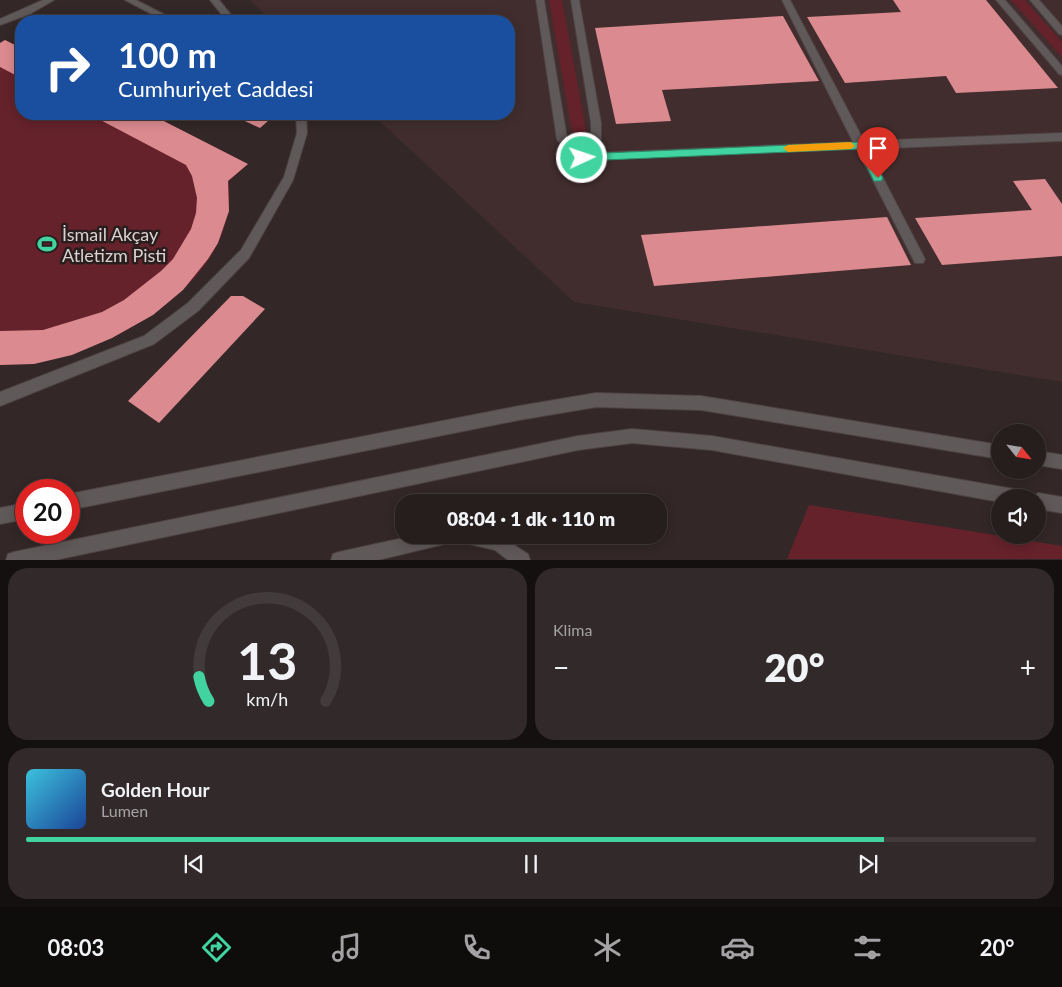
<!DOCTYPE html>
<html lang="tr">
<head>
<meta charset="utf-8">
<style>
	:root { --surface:#261d1d; --page:#322a2a; --text:#f1f3f6; --muted:#a4a2a4; --line:#423b3b; --accent:#41d4a1 }
	body { margin:0; font-family:Lato,sans-serif; background:var(--page); color:var(--text); height:100vh; display:flex; flex-direction:column; font-size:19px; white-space:nowrap }
	* { box-sizing:border-box; margin:0 }
	p { font-size:16px; color:var(--muted) }
	.icon { flex:none; width:28px; height:28px; fill:none; stroke:currentColor; stroke-width:2; stroke-linecap:round; stroke-linejoin:round }
	.map { position:relative; height:560px; overflow:hidden }
	.sheet { display:flex; flex-direction:column; gap:8px; padding:8px; background:#151010; flex:1 }
	.sheet>* { flex:none }
	.top-card { position:absolute; left:15px; top:15px; width:500px; height:105px; border-radius:20px; box-shadow:0 2px 12px #0003,0 0 0 1px var(--line); background:#1a4fa0; color:#fff; overflow:hidden }
	.needle { width:32px; rotate:120deg }
	.buttons { position:absolute; left:991px; top:424px; display:grid; gap:10px }
	.buttons a { display:grid; place-items:center; width:55px; height:55px; border-radius:50%; background:var(--surface); box-shadow:0 2px 12px #0003,0 0 0 1px var(--line); font-size:25px }
	.speed { position:absolute; left:15px; top:479px; display:flex; gap:10px; font-size:25px; font-weight:700; text-align:center }
	.speed>* { display:grid; place-content:center; width:65px; height:65px; border-radius:50%; background:var(--surface); box-shadow:0 2px 12px #0003,0 0 0 1px var(--line); line-height:1 }
	.speed .limit { border:8px solid #d22; background:#fff; color:#111 }
	.pin { position:absolute; display:grid; place-items:center; width:42px; height:42px; color:#fff; margin:-51px -21px; border-radius:50% 50% 50% 0; rotate:-45deg; box-shadow:0 0 5px #0007 }
	.pin .icon { rotate:45deg }
	.me { position:absolute; width:55px; margin:-28px; rotate:87deg; stroke-linejoin:round; filter:drop-shadow(0 0 4px #0008) }
	.turn { display:flex; align-items:center; gap:18px; height:105px; padding:0 20px; font-size:22px }
	.turn .icon { width:65px; height:65px; stroke-width:2.5 }
	.turn b { display:block; font-size:35px; line-height:42px }
	.big { font-size:38px; font-weight:800; line-height:1.1 }
	.sheet .widget { flex:1; display:flex; flex-direction:column; justify-content:center; gap:8px; min-width:0; padding:0 18px; border-radius:20px; background:var(--page) }
	.sheet .dial { align-items:center; gap:0 }
	.dial svg { height:130px; overflow:visible; fill:none; stroke:var(--line); stroke-width:7; stroke-linecap:round; text-anchor:middle }
	.dial text { fill:var(--text); stroke:none }
	.song { display:flex; align-items:center; gap:15px }
	.cover { width:60px; height:60px; border-radius:8px; background:linear-gradient(135deg,hsl(190 70% 55%),hsl(220 70% 35%)) }
	.played { height:5px; border-radius:2px; background:linear-gradient(90deg,var(--accent) 85%,var(--line) 85%) }
	.keys { display:flex; justify-content:space-around; direction:ltr }
	.heat { display:flex; justify-content:space-between; align-items:center; font-size:28px; direction:ltr }
	.sheet .tiles { flex:1; display:grid; gap:8px; grid-template-columns:1fr 1fr }
	.widget:last-child { grid-column:span 2 }
	.trip { position:absolute; left:395px; top:494px; width:272px; height:50px; border-radius:20px; background:var(--surface); box-shadow:0 2px 12px #0003,0 0 0 1px var(--line); font-weight:800; line-height:50px; text-align:center }
	.tab-bar { display:flex; height:80px; justify-content:space-around; align-items:center; background:#0f0c0c; color:var(--muted) }
	.tab-bar .icon { width:35px; height:35px }
	.tab-bar .on { color:var(--accent) }
	.tab-bar b { font-size:22px; color:var(--text) }
	.map>svg:first-child { display:block }
</style>
</head>
<body>
<div class="map">
<svg width="1062" height="560" viewBox="0 0 1062 560">
	<rect width="100%" height="100%" fill="#332727"/>
	<!-- built -->
	<path fill="#412d2e" d="M250 0H1062V382L574 302 372 114H509V21H272Z"/>
	<!-- green -->
	<g fill="#65222b">
		<path d="M549 0H562L586 130 582 137 572 132Z"/>
		<path d="M1011 0H1025L1062 42V57Z"/>
		<path d="M5 40 21 48V114H150L248 164 229 181C229 191 230 202 228 212 213 302 83 366 0 365V43Z"/>
		<path d="M809 505 1062 546V559H787Z"/>
	</g>
	<!-- building -->
	<g fill="#db8a8f">
		<path d="M893 0H986L1058 88 956 93 946 76 845 83 807 17 901 12Z"/>
		<path d="M783 16 819 81 662 90 671 121 616 124 595 28Z"/>
		<path d="M5 40 21 48V78L0 67V43Z"/>
		<path d="M89 114H150L248 164 228 181 229 211 218 243 208 259 183 290 153 315 112 338 72 355 34 364 0 365V331L43 330 102 312 124 300 161 271 173 259 191 229 196 213 197 198 192 176 186 165Z"/>
		<path d="M230 114H276L260 128Z"/>
		<path d="M1045 179 1062 204V256L942 265 915 218 1032 210 1013 181Z"/>
		<path d="M887 217 911 265 654 286 641 235Z"/>
		<path d="M231 296H243L265 309 159 423 128 401Z"/>
	</g>
	<g fill="none" stroke-linecap="round" stroke-linejoin="round">
		<!-- minor casing -->
		<g stroke="#4e4242" stroke-width="2">
			<g id="minor">
				<path d="M43 0H54L30 14 0 25V19Z"/>
				<path d="M125 0H136L177 21H165Z"/>
				<path d="M210 0H219L236 21H227Z"/>
				<path d="M536 0H544L567 138 581 150 591 140V123L571 0H579L601 123V141L592 153 853 142 782 0H790L864 141 1062 133V141L868 149 925 259 923 263H915L857 149 578 160 557 140Z"/>
				<path d="M996 0H1005L1062 66V75L1059 74Z"/>
				<path d="M1030 0H1039L1062 26V35L1059 34Z"/>
				<path d="M296 114H306L307 133 293 180 249 258 198 311 154 344 0 406V392L144 336 188 303 241 250 284 177 297 133Z"/>
				<path d="M596 393 701 396 1000 445V459L701 410 596 407 519 420 69 510V494L519 406Z"/>
				<path d="M632 429 712 436 1019 490 1024 493 1026 498H1000V502L712 450 632 443 578 450 55 560H6L8 554 14 552 578 436Z"/>
				<path d="M1038 451 1062 455V469L1038 465Z"/>
				<path d="M1038 493 1062 497V513L1038 509V498H1032Z"/>
				<path d="M26 503V519L0 524V508Z"/>
				<path d="M417 535H499L528 554 530 560H508L495 550 457 541 378 560H331L333 554 339 552Z"/>
			</g>
		</g>
		<!-- minor -->
		<use href="#minor" fill="#605959" fill-rule="evenodd"/>
	</g>
	<!-- route -->
	<path fill="#41d4a1" stroke="#2a8a69" d="M861 142 866 145 883 178 881 181H874L858 149 582 161 577 158 582 154Z"/>
	<!-- slow -->
	<path fill="#f59e0b" d="M851 142 855 146 851 149 788 152 783 148 788 145Z"/>
	<!-- icons -->
	<defs>
		<g id="stadium-bare" transform="scale(1.5)"><path d="M0-5a6.5 5 0 1 0 0 10a6.5 5 0 1 0 0-10ZM-3.5-1.8h7v3.6h-7Z" fill="#41d4a1" stroke="#291d1e" stroke-width="2.5" paint-order="stroke"/></g>
	</defs>
	<g fill-rule="evenodd">
		<use href="#stadium-bare" x="47" y="244"/>
	</g>
	<g text-anchor="middle" dominant-baseline="central" stroke-width="5" stroke-linejoin="round" paint-order="stroke">
		<!-- poi labels -->
		<g font-size="18" fill="#dad2d2" stroke="#291d1e" text-anchor="start">
			<text x="62" y="234">İsmail Akçay<tspan x="62" dy="21">Atletizm Pisti</tspan></text>
		</g>
	</g>
</svg>
<div class="buttons">
<a><svg class="needle" viewBox="-14 -14 28 28"><path d="M0-13l5 13h-10z" fill="#e53935"/><path d="M0 13l5-13h-10z" fill="#a4a2a4"/></svg></a>
<a><svg class="icon" aria-label="sound" viewBox="0 0 24 24"><path d="M4 9h4l5-4v14l-5-4H4zM17 9q2 3 0 6"/></svg></a>
</div>
<div class="speed"><div class="limit">20</div></div>
<div class="pin" style="left:878px;top:178px;background:#d93025"><svg class="icon" aria-label="arrive" viewBox="0 0 24 24"><path d="M6 21V4h12l-3 4 3 4H6"/></svg></div>
<svg class="me" style="left:582px;top:158px" viewBox="-20 -20 40 40"><circle r="17" fill="#41d4a1" stroke="#fff" stroke-width="3"/><path d="M0-11L8 9 0 5-8 9z" fill="#fff"/></svg>
<div class="trip">08:04 · 1 dk · 110 m</div>
<div class="top-card">
<div class="turn"><svg class="icon" aria-label="right" viewBox="0 0 24 24"><path d="M7 20v-9h11M14 6l5 5-5 5"/></svg><div><b>100 m</b>Cumhuriyet Caddesi</div></div>
</div>
</div>
<section class="sheet">
<div class="tiles">
<div class="widget dial"><svg viewBox="0 0 100 80">
<path d="M14 69A42 42 0 1 1 86 69"/>
<path d="M14 69A42 42 0 0 1 8 54" stroke="#41d4a1"/>
<text x="50" y="56" font-size="32" font-weight="700">13</text>
<text x="50" y="72" font-size="11">km/h</text>
</svg></div>
<div class="widget"><p>Klima</p>
<div class="heat"><a>−</a><b class="big">20°</b><a>+</a></div>
</div>
<div class="widget">
<div class="song"><i class="cover"></i><div><b>Golden Hour</b><p>Lumen</p></div></div>
<div class="played"></div>
<div class="keys"><svg class="icon" aria-label="previous" viewBox="0 0 24 24"><path d="M18 5L8 12l10 7zM5 5v14"/></svg><svg class="icon" aria-label="pause" viewBox="0 0 24 24"><path d="M8 5v14M16 5v14"/></svg><svg class="icon" aria-label="next" viewBox="0 0 24 24"><path d="M6 5l10 7-10 7zM19 5v14"/></svg></div>
</div>
</div>
</section>
<nav class="tab-bar">
<b>08:03</b>
<svg class="icon on" aria-label="directions" viewBox="0 0 24 24"><path d="M12 3l9 9-9 9-9-9zM9 14v-3h6M13 9l2 2-2 2"/></svg>
<svg class="icon" aria-label="music" viewBox="0 0 24 24"><path d="M9 18V5l10-2v13"/><circle cx="6" cy="18" r="3"/><circle cx="16" cy="16" r="3"/></svg>
<svg class="icon" aria-label="phone" viewBox="0 0 24 24"><path d="M5 4h4l2 5-3 2q2 4 5 5l2-3 5 2v4C11 20 4 13 5 4z"/></svg>
<svg class="icon" aria-label="climate" viewBox="0 0 24 24"><path d="M12 3v18M4 7l16 10M4 17L20 7"/></svg>
<svg class="icon" aria-label="car" viewBox="0 0 24 24"><path d="M5 17H2v-5l4-1 3-4h7l3 4 3 1v5h-3M9 17h6M6 11h13"/><circle cx="7" cy="17" r="2"/><circle cx="17" cy="17" r="2"/></svg>
<svg class="icon" aria-label="filters" viewBox="0 0 24 24"><path d="M4 7h16M4 17h16"/><circle cx="9" cy="7" r="2"/><circle cx="15" cy="17" r="2"/></svg>
<b>20°</b>
</nav>
</body>
</html>
